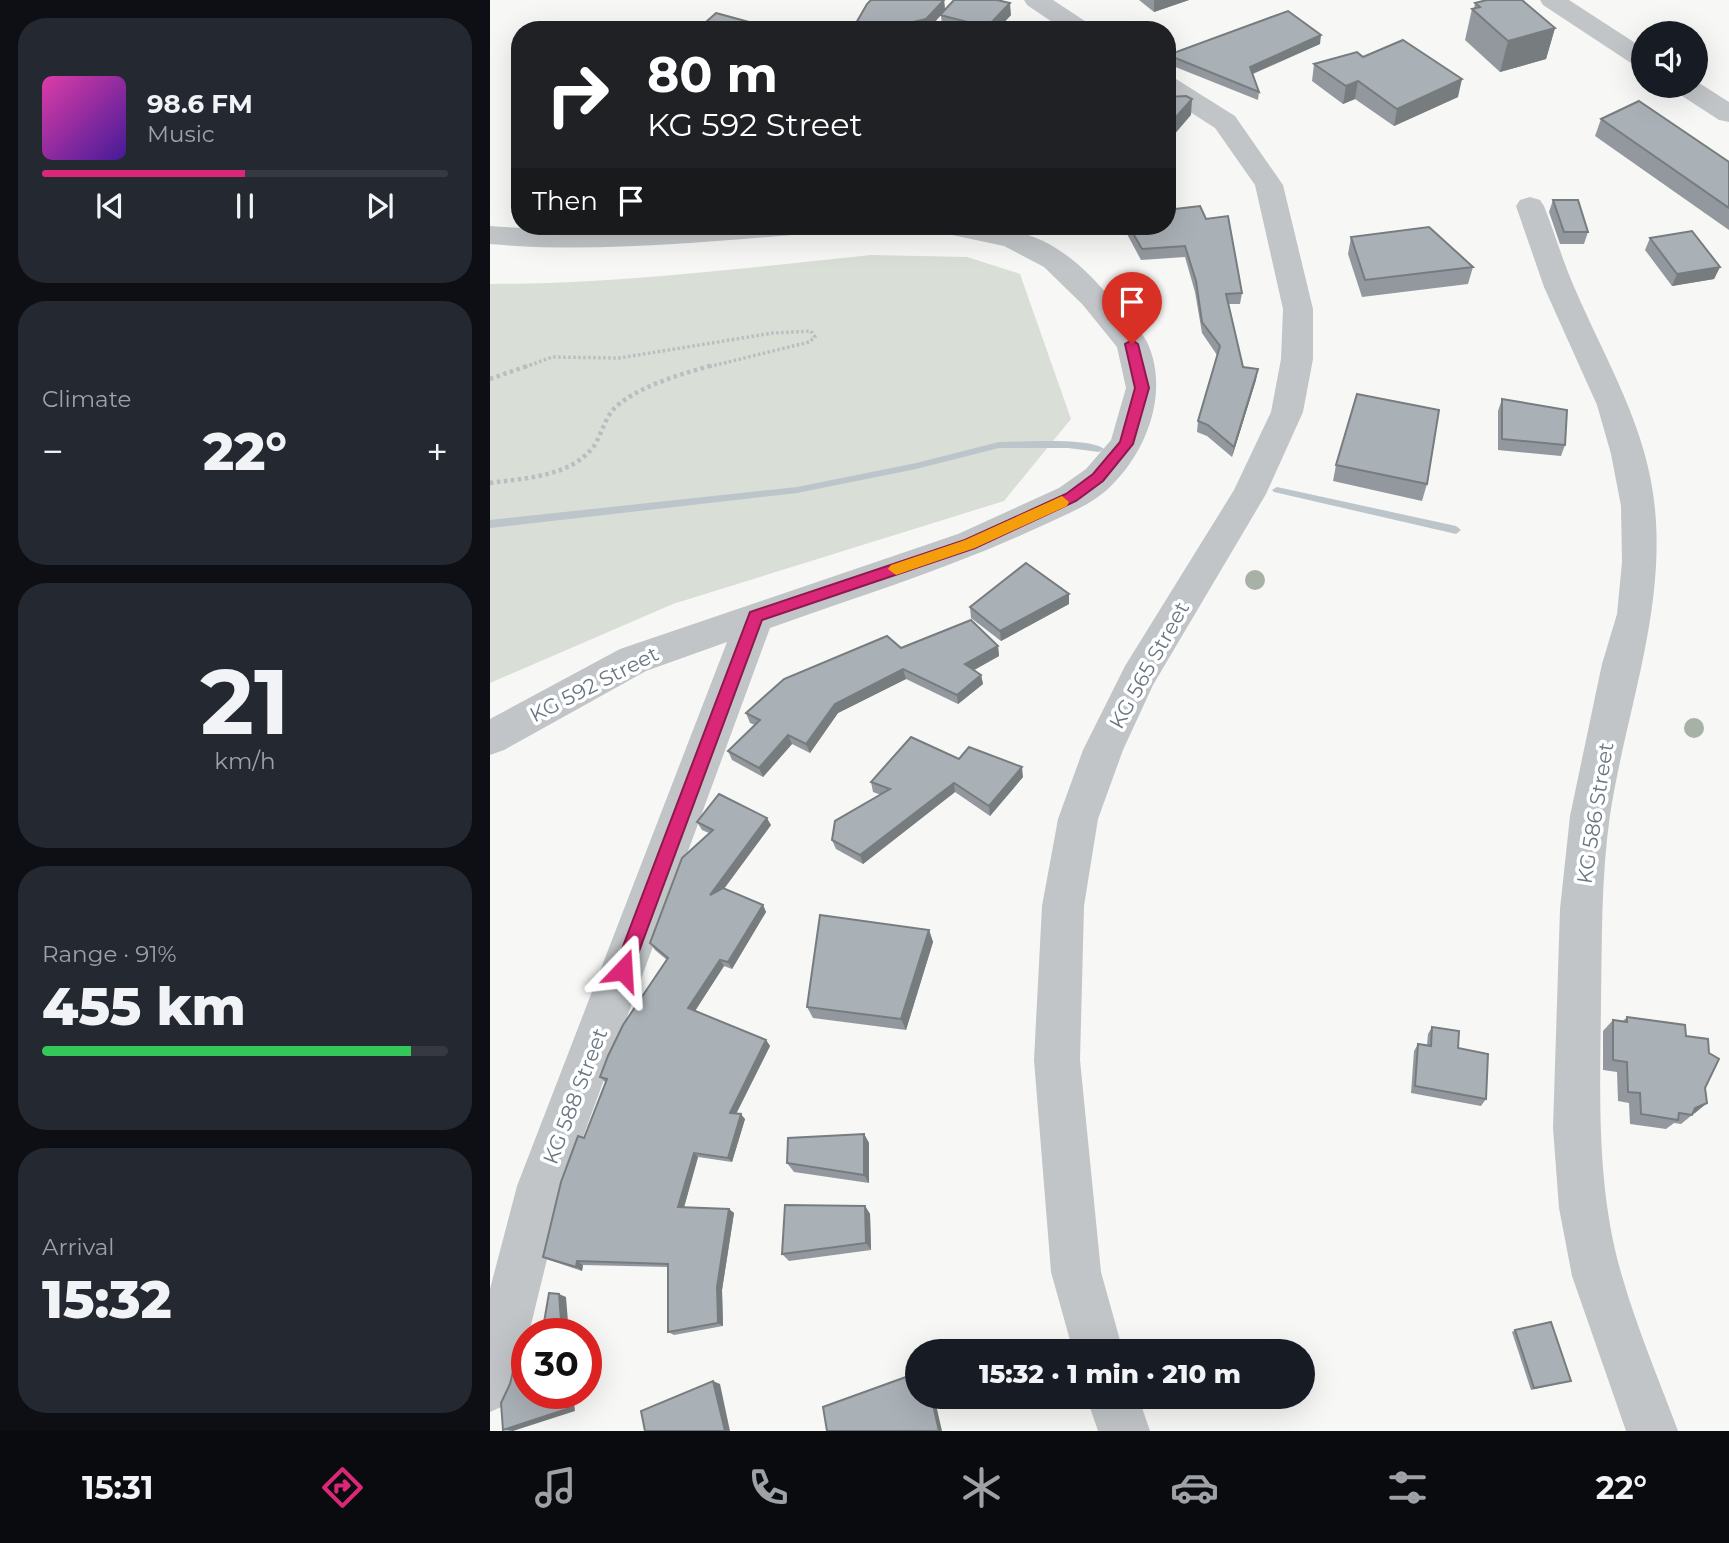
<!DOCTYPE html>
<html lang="en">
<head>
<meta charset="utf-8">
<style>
	:root { --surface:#171b24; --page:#242831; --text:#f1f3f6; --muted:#9ea1a6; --line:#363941; --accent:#db2777 }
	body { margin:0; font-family:Montserrat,sans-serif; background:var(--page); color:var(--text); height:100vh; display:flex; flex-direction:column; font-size:26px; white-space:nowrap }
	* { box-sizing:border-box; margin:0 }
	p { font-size:23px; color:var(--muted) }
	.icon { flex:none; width:38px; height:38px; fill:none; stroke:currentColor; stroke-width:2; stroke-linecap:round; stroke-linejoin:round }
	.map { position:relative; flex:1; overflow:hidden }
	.side { display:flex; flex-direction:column; gap:18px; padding:18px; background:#0d0f14; width:490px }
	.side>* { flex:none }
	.hud { position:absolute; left:21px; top:21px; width:665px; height:214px; border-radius:28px; box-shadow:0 7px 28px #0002; background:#202124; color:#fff; overflow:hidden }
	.tools { position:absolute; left:1141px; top:21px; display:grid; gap:14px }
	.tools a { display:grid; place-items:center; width:77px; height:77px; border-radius:50%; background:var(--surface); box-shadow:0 7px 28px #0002; font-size:35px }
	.speed { position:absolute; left:21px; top:1318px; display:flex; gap:14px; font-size:35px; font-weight:700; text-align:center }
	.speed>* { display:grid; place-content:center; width:91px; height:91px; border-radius:50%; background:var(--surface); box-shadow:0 7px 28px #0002; line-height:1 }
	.speed .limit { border:10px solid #d22; background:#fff; color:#111 }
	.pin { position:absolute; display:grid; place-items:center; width:60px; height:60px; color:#fff; margin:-72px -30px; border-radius:50% 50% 50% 0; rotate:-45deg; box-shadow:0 0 7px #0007 }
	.pin .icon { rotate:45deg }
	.me { position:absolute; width:77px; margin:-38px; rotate:20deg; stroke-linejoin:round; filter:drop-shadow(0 0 5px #0008) }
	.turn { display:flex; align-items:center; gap:24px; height:147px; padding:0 21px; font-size:32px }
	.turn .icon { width:91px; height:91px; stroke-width:2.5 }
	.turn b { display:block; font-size:49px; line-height:60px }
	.then { display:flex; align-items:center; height:66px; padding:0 21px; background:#0003; gap:14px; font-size:26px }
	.big { font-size:52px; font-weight:800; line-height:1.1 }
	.side .card { flex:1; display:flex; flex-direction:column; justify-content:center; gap:10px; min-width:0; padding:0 24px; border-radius:28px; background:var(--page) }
	.side .dial { align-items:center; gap:0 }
	.dial b { font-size:91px; line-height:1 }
	.song { display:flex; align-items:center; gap:21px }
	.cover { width:84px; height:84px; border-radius:10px; background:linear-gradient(135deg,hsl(320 70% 55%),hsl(260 70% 35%)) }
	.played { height:7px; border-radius:4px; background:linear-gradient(90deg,var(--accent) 50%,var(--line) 50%) }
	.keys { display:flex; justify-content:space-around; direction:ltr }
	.heat { display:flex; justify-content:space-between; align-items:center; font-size:38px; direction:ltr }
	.charge { height:10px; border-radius:5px; background:linear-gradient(90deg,#34c759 91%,var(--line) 0) }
	.trip { position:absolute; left:415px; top:1339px; width:410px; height:70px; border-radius:35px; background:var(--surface); box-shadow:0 7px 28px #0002; font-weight:800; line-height:70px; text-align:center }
	.tabs { display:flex; height:112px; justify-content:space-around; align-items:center; background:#090b0e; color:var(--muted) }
	.tabs .icon { width:49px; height:49px }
	.tabs .selected { color:var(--accent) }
	.tabs b { font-size:32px; color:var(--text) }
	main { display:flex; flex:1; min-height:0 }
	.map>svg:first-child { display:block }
</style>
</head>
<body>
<main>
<section class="side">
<div class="card">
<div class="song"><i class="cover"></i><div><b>98.6 FM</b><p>Music</p></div></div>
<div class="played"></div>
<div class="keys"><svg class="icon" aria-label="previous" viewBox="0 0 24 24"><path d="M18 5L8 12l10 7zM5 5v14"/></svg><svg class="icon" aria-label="pause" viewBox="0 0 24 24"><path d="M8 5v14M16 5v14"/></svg><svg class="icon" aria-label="next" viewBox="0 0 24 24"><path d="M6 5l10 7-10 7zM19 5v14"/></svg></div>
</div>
<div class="card"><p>Climate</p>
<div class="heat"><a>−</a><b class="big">22°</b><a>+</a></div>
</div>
<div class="card dial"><b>21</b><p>km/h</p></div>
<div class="card"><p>Range · 91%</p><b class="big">455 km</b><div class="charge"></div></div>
<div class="card"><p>Arrival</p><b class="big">15:32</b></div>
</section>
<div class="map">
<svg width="1239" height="1431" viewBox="0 0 1239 1431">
	<rect width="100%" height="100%" fill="#f7f8f5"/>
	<!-- green -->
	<path fill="#d9ded6" d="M381 255 477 257 530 274 581 419 514 501 183 604 0 683V284C128 284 254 268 381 255Z"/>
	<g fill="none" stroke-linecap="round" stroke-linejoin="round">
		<!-- stream -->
		<g fill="#bcc5ca" fill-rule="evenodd">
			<path d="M509 442C531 442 599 437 614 449L609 452 578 448H509L426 469 307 493 0 528V520L307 487 426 463Z"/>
			<path d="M787 487 966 526 971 530 966 534 784 492 782 490Z"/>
		</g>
		<!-- path-far1 -->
		<path stroke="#bbbec0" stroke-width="3.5" stroke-dasharray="2.5 2.5" stroke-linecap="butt" d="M35 367 62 357 129 358 283 333 321 331 325 337 319 342 218 367"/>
		<!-- path -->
		<g stroke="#bbbec0" stroke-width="4.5" stroke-dasharray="3.5 3.5" stroke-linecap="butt">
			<path d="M0 379 40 365"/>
			<path d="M0 483C35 478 81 477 104 446 113 432 115 415 129 404 155 384 192 374 223 365"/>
		</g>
		<!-- minor -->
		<g fill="#c1c5c8" fill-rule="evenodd">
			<path d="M534 0H563L601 25 605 30H574L537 5Z"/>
			<path d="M1050 0H1079L1153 48V67L1144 65 1053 5Z"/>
			<path d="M677 77 686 79 745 116 793 185 823 309V359L813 412 776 494 663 685 633 750 608 819 594 906 590 1060 611 1272 633 1351H583L561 1272 544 1060 552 906 568 819 593 750 635 666 744 490 781 412 791 359 793 309 765 185 725 128 677 97Z"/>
			<path d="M1206 81 1239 102V122L1229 120 1186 92 1182 86H1206Z"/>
			<path d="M1040 197 1050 200 1054 206C1065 234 1073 262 1085 289 1116 361 1158 429 1165 509 1175 613 1136 712 1120 815 1111 878 1112 942 1111 1005 1110 1096 1106 1188 1132 1276 1147 1328 1169 1380 1188 1431H1136L1082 1276 1069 1208 1063 1128 1070 909 1080 816 1112 664 1127 614 1132 562 1131 506 1121 454 1107 405 1054 287 1026 206 1030 200Z"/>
			<path d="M0 226C106 234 212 221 318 226L313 233 303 235C202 243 102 253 0 244Z"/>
			<path d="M448 226C530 222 570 237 623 301 634 314 649 327 657 342 680 391 657 451 621 486 601 506 572 516 547 528 461 568 370 596 280 628L75 1186 26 1386 18 1404 0 1412V1289L27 1186 237 642 156 671 14 750 0 755V719L130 649 468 534 569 488 596 469 621 440 636 388 627 347 593 305 554 267 514 246 453 233Z"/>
			<path d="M596 1396H648L660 1431H608Z"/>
		</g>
	</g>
	<!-- trees -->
	<g fill="#a7b1a5">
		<circle cx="765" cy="580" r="10"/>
		<circle cx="1204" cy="728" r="10"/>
	</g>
	<!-- wall -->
	<g fill="#92989d">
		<path d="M454 0 455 10 521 15 507 30H464L452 26 451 15 438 30Z"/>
		<path d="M649 0H699L664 12Z"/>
		<path d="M985 3 1065 28 1056 59 1010 72 975 40 982 9H984Z"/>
		<path d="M830 44 763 74 769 92 768 100 678 64V55Z"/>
		<path d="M873 57 968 97 904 126 865 99 853 104 822 81 824 64Z"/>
		<path d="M1111 119 1239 162V230L1105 136Z"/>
		<path d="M1063 200 1098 232 1094 244H1070L1059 212Z"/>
		<path d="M716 219 752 293 750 304H738L753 367 766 380 742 457 717 436 707 432 708 421 727 355 712 333 705 292 695 257 651 260 637 234V226H677Z"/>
		<path d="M861 237 983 267 978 284 872 297 858 254Z"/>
		<path d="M1160 238 1230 267 1224 279 1182 286 1155 250Z"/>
		<path d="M1012 399 1075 445 1071 456 1008 450V411Z"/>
		<path d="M846 465 937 484 932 501 843 481Z"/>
		<path d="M579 604 511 641 481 618 480 607Z"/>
		<path d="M508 646 509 656 484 670 491 675 493 684 468 704 416 679 348 713 320 753 302 744 273 777 242 760 238 751 265 725 260 723 256 713 411 648Z"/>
		<path d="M469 759 533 777 500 816 465 792 373 864 346 849 342 840 391 795 383 792 381 782Z"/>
		<path d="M207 822 281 825 234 889 273 905 276 912 242 969 234 966 205 1011 276 1040 280 1046 246 1114 255 1119 242 1162 208 1157 194 1207 239 1209 244 1213 232 1290 233 1326 184 1335 178 1332V1267L93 1265 92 1271 59 1260 53 1257 94 1138 116 1083 110 1077 177 960 165 950 160 943 219 833 212 830Z"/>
		<path d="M439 930 443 942 416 1030 323 1018 317 1007Z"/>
		<path d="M1137 1017 1196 1036 1215 1088 1217 1103 1191 1124 1184 1123 1176 1129 1140 1124 1139 1103 1128 1101 1127 1072 1113 1070V1031L1123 1020 1133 1021Z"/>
		<path d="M942 1027 968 1048 996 1099 991 1106 921 1093 924 1051 928 1044 937 1045 938 1034Z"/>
		<path d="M374 1134 379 1143V1183L304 1172 297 1163Z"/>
		<path d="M375 1206 380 1214 381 1250 299 1261 292 1254Z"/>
		<path d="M1025 1330 1081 1381 1041 1390 1022 1332Z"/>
	</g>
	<!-- shaded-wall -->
	<g fill="#777c7f">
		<path d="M454 0 455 10 438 30H403L406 26Z"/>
		<path d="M664 0H699L664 12Z"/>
		<path d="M520 3 521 15 507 30H498L497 27Z"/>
		<path d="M1065 28 1056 59 1010 72 1018 41Z"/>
		<path d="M831 35 830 44 759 75 760 67Z"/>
		<path d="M972 79 968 97 904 126 907 109Z"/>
		<path d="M868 81 865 99 853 104 856 86Z"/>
		<path d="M702 99 701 115 677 143V127Z"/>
		<path d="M1230 267 1224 279 1182 286 1187 274Z"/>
		<path d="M768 369 766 380 742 457 744 447Z"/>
		<path d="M579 594V604L511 641 510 631Z"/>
		<path d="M508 646 509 656 477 674 475 664Z"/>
		<path d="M413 669 416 679 348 713 320 753 316 744 345 704Z"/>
		<path d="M491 675 493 684 468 704 467 695Z"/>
		<path d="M298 735 302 744 273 777 269 768Z"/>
		<path d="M532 767 533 777 500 816 499 806Z"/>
		<path d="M464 783 465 792 373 864 370 855Z"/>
		<path d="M277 818 281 825 224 902 220 895Z"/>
		<path d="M273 905 276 912 242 969 238 962Z"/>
		<path d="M439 930 443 942 416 1030 411 1019Z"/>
		<path d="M230 960 234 966 203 1014 198 1008Z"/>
		<path d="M276 1040 280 1046 244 1118 240 1113Z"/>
		<path d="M1217 1103 1205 1113 1201 1115 1205 1108Z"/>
		<path d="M251 1114 255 1119 242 1162 238 1158Z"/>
		<path d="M374 1134 379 1143V1183L374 1175Z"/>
		<path d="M204 1153 208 1157 193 1211 188 1207Z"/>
		<path d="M375 1206 380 1214 381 1250 376 1243Z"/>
		<path d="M239 1209 244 1213 232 1290 233 1326 228 1323 227 1287Z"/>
		<path d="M87 1261 93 1265 92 1271 86 1267Z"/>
		<path d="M69 1294 76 1297 79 1334H72Z"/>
		<path d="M223 1381 230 1384 240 1431H235Z"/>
		<path d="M76 1393H83L85 1411 23 1431 13 1430Z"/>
		<path d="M441 1396H444L452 1431H449Z"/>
	</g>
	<!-- building -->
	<g fill="#aab1b6" stroke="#777c7f" stroke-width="2">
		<path d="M381 0H454L436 19 406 26 403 30H362L377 4Z"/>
		<path d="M464 0H507L520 3 497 27 450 15Z"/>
		<path d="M997 0H1032L1065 28 1018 41 982 9 990 7 985 3Z"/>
		<path d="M798 11 831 35 760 67 769 92 678 55Z"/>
		<path d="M226 13 274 26 270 30H207Z"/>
		<path d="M913 40 972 79 907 109 868 81 856 86 824 64 867 52 873 57Z"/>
		<path d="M696 96 702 99 677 127V97Z"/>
		<path d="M1149 101 1239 162V208L1111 119Z"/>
		<path d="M1063 200H1088L1098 232H1074Z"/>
		<path d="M710 206 716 219 738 216 752 293 736 294 753 367 768 369 744 447 718 425 708 421 730 346 712 322 706 281 695 246 652 249 639 226H677V210Z"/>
		<path d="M939 227 983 267 875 280 861 237Z"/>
		<path d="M1202 231 1230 267 1187 274 1160 238Z"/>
		<path d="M867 394 949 410 937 484 846 465Z"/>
		<path d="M1012 399 1077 410 1075 445 1012 439Z"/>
		<path d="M536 563 579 594 510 631 480 607Z"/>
		<path d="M481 620 508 646 475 664 491 675 467 695 413 669 345 704 316 744 298 735 269 768 238 751 270 720 256 713 294 679 397 636 411 648Z"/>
		<path d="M421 737 469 759 479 747 532 767 499 806 464 783 370 855 342 840 345 821 400 789 381 782Z"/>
		<path d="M229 794 277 818 220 895 233 888 273 905 238 962 230 960 198 1008 276 1040 240 1113 251 1114 238 1158 204 1153 188 1207 239 1209 227 1287 228 1323 178 1332V1264L87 1261 86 1267 53 1257 71 1182 88 1136 94 1138 117 1079 110 1077 118 1056 133 1025 178 958 160 943 192 858 223 830 207 822Z"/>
		<path d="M330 915 439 930 411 1019 317 1007Z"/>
		<path d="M1137 1017 1195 1025 1196 1036 1218 1039 1219 1053 1229 1059 1215 1088 1217 1103 1205 1108 1202 1115 1189 1113 1188 1120 1151 1114 1150 1093 1138 1092 1137 1062 1123 1060V1020L1137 1022Z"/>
		<path d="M942 1027 969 1031 968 1048 998 1054 996 1099 925 1086 928 1044 941 1046Z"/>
		<path d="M374 1134V1175L297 1163 298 1138Z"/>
		<path d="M295 1205 375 1206 376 1243 292 1254Z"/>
		<path d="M59 1293 69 1294 72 1334H52Z"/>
		<path d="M1061 1322 1081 1381 1044 1388 1025 1330Z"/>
		<path d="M37 1356V1393H76L77 1409 13 1430 11 1403 20 1384 26 1359Z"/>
		<path d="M427 1373V1396H441L449 1431H337L333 1407Z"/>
		<path d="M223 1381 235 1431H155L151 1411Z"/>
	</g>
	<!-- route -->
	<path fill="#db2777" stroke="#8e194d" stroke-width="2" d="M642 340 648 344 659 388 643 444 613 481 586 501 485 548 272 620 142 970 139 976 133 978 126 976 124 970 260 612 475 540 576 494 603 474 630 442 645 388 635 344Z"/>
	<!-- slow -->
	<path fill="#f59e0b" d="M572 496 579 502 577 506 485 548 406 575 398 569 401 565 475 540Z"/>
	<g text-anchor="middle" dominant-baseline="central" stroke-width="7" stroke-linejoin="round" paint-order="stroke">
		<!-- street labels -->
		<g font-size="21" fill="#697784" stroke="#fff">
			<text transform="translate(659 665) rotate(-61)">KG 565 Street</text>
			<text transform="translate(104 684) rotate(-27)">KG 592 Street</text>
			<text transform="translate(1105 813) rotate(-81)">KG 586 Street</text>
			<text transform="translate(85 1096) rotate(-69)">KG 588 Street</text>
		</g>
	</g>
</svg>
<div class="tools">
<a><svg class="icon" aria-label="sound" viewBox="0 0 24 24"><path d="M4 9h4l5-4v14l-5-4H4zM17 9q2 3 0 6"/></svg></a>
</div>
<div class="speed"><div class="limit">30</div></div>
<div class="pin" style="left:642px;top:344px;background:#d93025"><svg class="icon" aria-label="arrive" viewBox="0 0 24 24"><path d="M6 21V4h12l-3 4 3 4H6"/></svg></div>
<svg class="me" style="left:133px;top:970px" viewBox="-20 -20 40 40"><path d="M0-17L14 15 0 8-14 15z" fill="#db2777" stroke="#fff" stroke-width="4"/></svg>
<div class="trip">15:32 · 1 min · 210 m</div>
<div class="hud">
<div class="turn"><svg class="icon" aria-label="right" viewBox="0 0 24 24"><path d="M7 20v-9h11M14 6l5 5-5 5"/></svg><div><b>80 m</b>KG 592 Street</div></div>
<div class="then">Then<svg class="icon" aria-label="arrive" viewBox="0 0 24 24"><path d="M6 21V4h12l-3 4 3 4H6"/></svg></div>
</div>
</div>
</main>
<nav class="tabs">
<b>15:31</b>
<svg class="icon selected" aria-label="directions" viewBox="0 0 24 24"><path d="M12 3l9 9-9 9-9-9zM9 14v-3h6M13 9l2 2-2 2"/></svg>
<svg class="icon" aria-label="music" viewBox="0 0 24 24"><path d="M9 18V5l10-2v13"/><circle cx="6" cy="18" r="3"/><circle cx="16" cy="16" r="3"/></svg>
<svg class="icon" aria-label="phone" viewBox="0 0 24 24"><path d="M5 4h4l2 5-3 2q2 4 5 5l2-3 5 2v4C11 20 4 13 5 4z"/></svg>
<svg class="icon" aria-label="climate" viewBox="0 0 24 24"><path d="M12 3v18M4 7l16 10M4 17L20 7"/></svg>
<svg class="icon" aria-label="car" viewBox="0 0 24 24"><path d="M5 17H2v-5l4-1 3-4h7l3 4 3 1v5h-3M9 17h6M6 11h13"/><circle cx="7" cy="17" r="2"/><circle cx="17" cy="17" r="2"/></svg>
<svg class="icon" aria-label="filters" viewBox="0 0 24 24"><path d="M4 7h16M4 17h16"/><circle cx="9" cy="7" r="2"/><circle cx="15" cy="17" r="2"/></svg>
<b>22°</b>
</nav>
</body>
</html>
